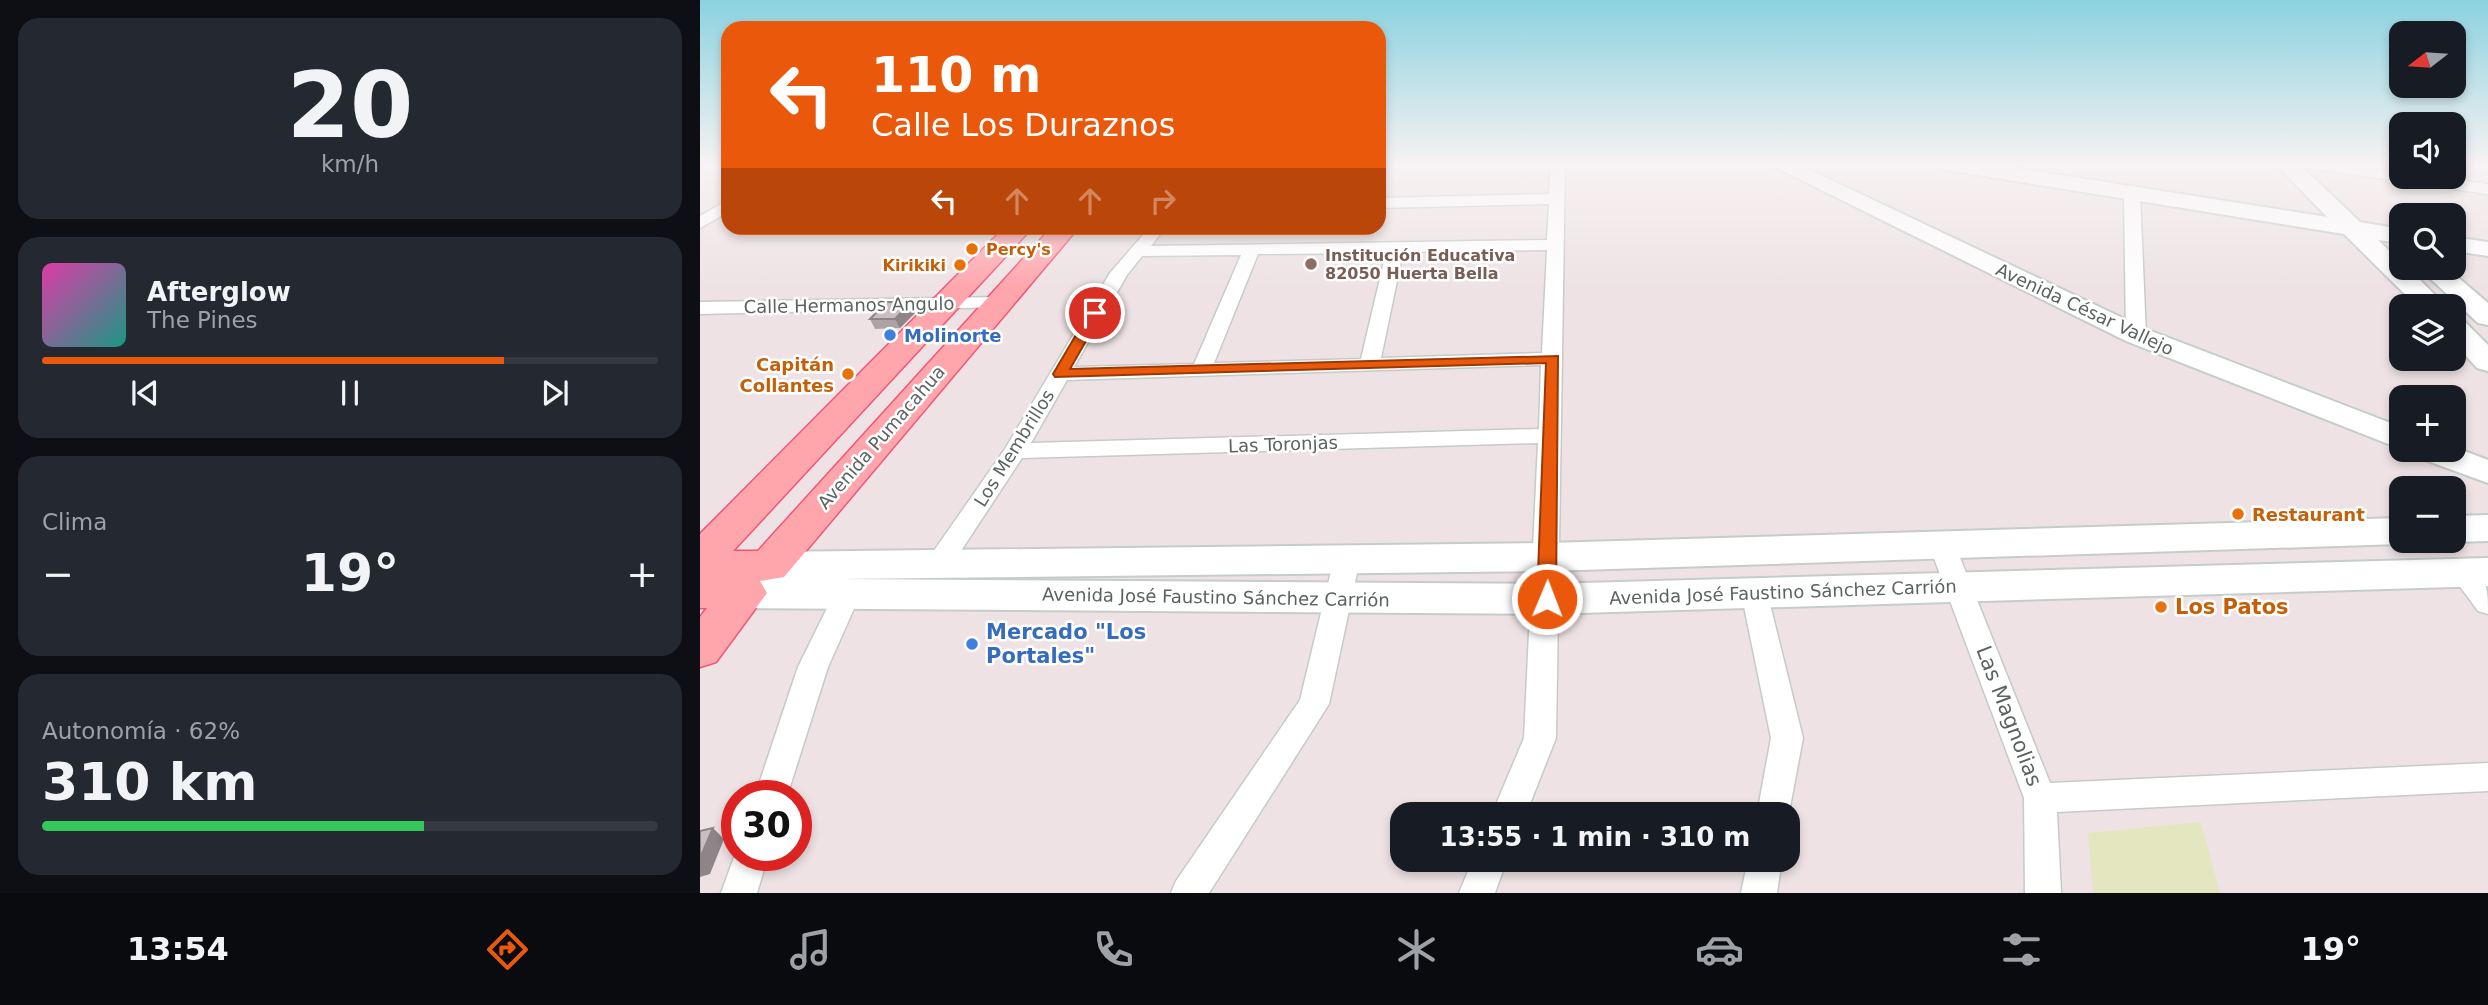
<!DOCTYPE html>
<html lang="es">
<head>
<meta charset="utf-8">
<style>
	:root { --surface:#171b24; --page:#242831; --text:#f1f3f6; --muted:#9ea1a6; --line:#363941; --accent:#ea580c }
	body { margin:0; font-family:"DejaVu Sans",sans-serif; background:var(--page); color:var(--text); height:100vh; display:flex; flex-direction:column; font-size:26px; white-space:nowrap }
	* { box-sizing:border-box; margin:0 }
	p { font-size:23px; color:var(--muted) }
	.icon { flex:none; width:38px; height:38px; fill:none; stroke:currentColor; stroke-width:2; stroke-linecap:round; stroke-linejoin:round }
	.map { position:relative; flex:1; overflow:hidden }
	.panel { display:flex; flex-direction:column; gap:18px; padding:18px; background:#0d0f14; width:700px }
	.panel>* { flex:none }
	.guide { position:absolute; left:21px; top:21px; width:665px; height:214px; border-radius:21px; box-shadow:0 4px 10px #0003; background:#ea580c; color:#fff; overflow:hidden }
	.needle { width:46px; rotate:253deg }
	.buttons { position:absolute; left:1689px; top:21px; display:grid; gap:14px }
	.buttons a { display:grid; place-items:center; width:77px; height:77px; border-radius:14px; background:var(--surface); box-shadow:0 4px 10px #0003; font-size:35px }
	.speed { position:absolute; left:21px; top:780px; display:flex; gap:14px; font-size:35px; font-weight:700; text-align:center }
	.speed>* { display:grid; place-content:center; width:91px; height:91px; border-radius:50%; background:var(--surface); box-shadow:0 4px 10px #0003; line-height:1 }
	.speed .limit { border:10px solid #d22; background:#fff; color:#111 }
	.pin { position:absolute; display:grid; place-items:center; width:60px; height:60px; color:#fff; margin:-30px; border:4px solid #fff; border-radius:50%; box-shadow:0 2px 7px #0007 }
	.me { position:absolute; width:77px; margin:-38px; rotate:1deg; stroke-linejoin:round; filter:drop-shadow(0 0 5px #0008) }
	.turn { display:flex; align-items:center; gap:24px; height:147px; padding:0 35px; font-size:32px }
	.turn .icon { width:91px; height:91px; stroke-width:2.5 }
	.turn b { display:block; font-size:49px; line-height:60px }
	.lanes { display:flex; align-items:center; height:66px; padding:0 35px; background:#0003; justify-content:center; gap:35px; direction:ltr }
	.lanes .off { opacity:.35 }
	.big { font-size:52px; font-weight:800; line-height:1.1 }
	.panel .card { flex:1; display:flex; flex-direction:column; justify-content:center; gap:10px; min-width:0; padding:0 24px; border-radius:21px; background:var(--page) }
	.panel .dial { align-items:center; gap:0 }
	.dial b { font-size:91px; line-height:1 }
	.song { display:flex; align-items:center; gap:21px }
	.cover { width:84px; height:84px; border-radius:10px; background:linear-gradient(135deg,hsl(320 70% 55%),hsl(170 70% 35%)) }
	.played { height:7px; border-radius:4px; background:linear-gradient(90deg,var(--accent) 75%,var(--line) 75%) }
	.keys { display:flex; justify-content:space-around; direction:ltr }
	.heat { display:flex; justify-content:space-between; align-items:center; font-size:38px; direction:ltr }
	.charge { height:10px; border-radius:5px; background:linear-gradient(90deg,#34c759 62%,var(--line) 0) }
	.trip { position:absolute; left:690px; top:802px; width:410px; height:70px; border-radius:21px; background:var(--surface); box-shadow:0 4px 10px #0003; font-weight:800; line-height:70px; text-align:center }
	.tab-bar { display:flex; height:112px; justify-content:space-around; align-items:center; background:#090b0e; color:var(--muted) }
	.tab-bar .icon { width:49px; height:49px }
	.tab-bar .current { color:var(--accent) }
	.tab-bar b { font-size:32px; color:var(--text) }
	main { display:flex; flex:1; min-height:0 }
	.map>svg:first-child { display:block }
</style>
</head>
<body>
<main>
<section class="panel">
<div class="card dial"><b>20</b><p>km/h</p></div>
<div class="card">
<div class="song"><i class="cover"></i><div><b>Afterglow</b><p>The Pines</p></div></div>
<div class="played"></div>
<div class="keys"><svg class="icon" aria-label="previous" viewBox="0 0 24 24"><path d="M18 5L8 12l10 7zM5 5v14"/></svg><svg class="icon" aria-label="pause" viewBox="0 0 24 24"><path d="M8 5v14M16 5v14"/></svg><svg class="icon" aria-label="next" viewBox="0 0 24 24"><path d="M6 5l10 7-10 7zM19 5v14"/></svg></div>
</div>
<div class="card"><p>Clima</p>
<div class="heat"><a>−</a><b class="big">19°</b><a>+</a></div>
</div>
<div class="card"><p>Autonomía · 62%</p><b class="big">310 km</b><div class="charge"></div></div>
</section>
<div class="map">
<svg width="1788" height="893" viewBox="0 0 1788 893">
	<rect width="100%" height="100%" fill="#eee2e4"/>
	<!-- green -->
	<path fill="#e3e6be" d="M1501 822 1520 893H1393L1388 833Z"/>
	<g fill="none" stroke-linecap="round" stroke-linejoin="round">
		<!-- minor casing -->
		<g stroke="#c4cbc9" stroke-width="3">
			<g id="minor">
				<path d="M679 163H703L696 167 679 168Z"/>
				<path d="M851 163H865L856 738 826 814H792L824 738 838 443 322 458 249 569 240 571 231 569 227 562 231 555 305 449 410 273 449 228H465L451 246 847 240 849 204 679 208V198L849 194ZM847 250 842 353 681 358 703 252ZM686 253 661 359 514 363 558 254ZM541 255 494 364 374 367 427 275 442 256ZM841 365 839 429 331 443 367 380Z"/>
				<path d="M1595 163H1637L1701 172V177H1733L1788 184V194L1602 167Z"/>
				<path d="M1432 189 1440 194 1446 335 1436 341 1426 335 1424 194Z"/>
				<path d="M28 200V212L0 228V216Z"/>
				<path d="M298 297 305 299 307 303 305 307 0 314V302Z"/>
				<path d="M1242 536 1251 539 1255 545 1350 783 1788 763V791L1357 812 1361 893H1325L1324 798 1229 545 1233 539Z"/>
				<path d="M647 550 656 552 660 559 629 704 509 893H471L476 881 600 700 634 559 638 552Z"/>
				<path d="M1763 563C1788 571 1788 592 1788 614L1778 611 1750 573 1754 566Z"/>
				<path d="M1054 582 1064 585 1067 592 1103 738 1087 823V814H1057L1071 738 1041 592 1044 585Z"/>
				<path d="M148 583 158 586 161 593 128 667 87 796H55L98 667 138 586Z"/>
				<path d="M37 849V856H68L57 893H21Z"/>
				<path d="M773 859H807L795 893H759Z"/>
				<path d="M1048 859H1082L1077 893H1041Z"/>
			</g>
		</g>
		<!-- secondary casing -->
		<g stroke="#c4cdca" stroke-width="4">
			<g id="secondary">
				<path d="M1067 163H1095L1446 329 1701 427V449L1426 341Z"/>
				<path d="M1230 163H1284L1627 217 1575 163H1598L1660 222 1701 229V243L1678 240 1701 262V268H1708L1746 306H1717L1644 234 1240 169Z"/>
				<path d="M1754 237 1788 242V256L1754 251Z"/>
				<path d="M1719 268H1747L1788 303V325L1778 323Z"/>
				<path d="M1754 319 1764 321 1788 345V371L1777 368 1754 343Z"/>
				<path d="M1754 447 1788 460V483L1717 457 1712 450H1754Z"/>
				<path d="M1788 515V541L1754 542 1751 541H1754V516Z"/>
				<path d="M1701 518V541H1712L1701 544 848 571 139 579 847 584 1788 558V586L847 614 45 608 31 603 25 593 55 556 69 552 848 543Z"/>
			</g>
		</g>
		<!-- primary casing -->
		<g stroke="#f35675" stroke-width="3">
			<path id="primary" d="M304 228H332L33 551H58L351 228H378L84 577 60 581 67 593 16 662 0 667V617L7 608H0V534Z"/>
		</g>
		<!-- minor -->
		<use href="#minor" fill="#fff" fill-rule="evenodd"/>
		<!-- secondary -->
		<use href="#secondary" fill="#fff" fill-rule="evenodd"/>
		<!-- primary -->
		<use href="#primary" fill="#ffa6ad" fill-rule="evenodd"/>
	</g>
	<!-- wall -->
	<path fill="#ada3a7" d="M216 312 200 328 175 329 170 319Z"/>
	<!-- shaded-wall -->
	<g fill="#8d8588">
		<path d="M211 302 216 312 200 328 195 319Z"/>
		<path d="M13 828 24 839 10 874 0 877V858Z"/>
	</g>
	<!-- building -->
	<g fill="#c9bec2" stroke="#8d8588" stroke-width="2">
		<path d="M187 302H211L195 319H170Z"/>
		<path d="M13 828 0 858V831Z"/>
	</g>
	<!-- sky -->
	<linearGradient id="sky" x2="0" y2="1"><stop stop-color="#8bd2df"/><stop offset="0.57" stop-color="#f7f2f3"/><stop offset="1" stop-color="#f7f2f3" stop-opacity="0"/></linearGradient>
	<rect width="1788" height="288" fill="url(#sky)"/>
	<!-- route -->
	<path fill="#ea580c" stroke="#983908" stroke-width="2" d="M390 311 402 313 370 369 858 356 856 599 853 604H840L837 599 846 363 355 377 353 374Z"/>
	<!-- markers -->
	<g fill="#e8710a" stroke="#fff" stroke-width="2.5">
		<circle cx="272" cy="249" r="7"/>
		<circle cx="260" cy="265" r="7"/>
		<circle cx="148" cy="374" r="7"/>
		<circle cx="1538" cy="514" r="7"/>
		<circle cx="1461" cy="607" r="7"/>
	</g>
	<circle fill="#8d6e63" stroke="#fff" stroke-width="2.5" cx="611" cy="264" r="7"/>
	<g fill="#3f7fe0" stroke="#fff" stroke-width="2.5">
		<circle cx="190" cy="335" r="7"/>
		<circle cx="272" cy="644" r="7"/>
	</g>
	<g text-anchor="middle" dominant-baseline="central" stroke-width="5" stroke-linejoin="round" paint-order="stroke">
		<!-- far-food labels -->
		<g font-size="16" font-weight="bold" fill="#c56008" stroke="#fff" text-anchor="start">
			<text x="286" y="249">Percy's</text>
			<text x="246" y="265" text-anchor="end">Kirikiki</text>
		</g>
		<!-- far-education labels -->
		<g font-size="16" font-weight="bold" fill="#785e54" stroke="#fff" text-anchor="start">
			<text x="625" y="255">Institución Educativa<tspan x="625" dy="18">82050 Huerta Bella</tspan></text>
		</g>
		<!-- street labels -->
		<g font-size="18" fill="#5b6360" stroke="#fff">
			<text transform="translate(149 305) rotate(-1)">Calle Hermanos Angulo</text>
			<text transform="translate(1385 309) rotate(25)">Avenida César Vallejo</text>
			<text transform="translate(181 437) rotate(-49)">Avenida Pumacahua</text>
			<text transform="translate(583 444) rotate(-2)">Las Toronjas</text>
			<text transform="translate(314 448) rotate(-58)">Los Membrillos</text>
			<text transform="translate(1083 592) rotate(-2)">Avenida José Faustino Sánchez Carrión</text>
			<text transform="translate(516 597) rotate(1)">Avenida José Faustino Sánchez Carrión</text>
		</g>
		<!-- shop labels -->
		<g font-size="18" font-weight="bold" fill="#366cbe" stroke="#fff" text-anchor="start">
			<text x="204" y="335">Molinorte</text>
		</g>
		<!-- food labels -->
		<g font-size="18" font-weight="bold" fill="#c56008" stroke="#fff" text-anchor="end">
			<text x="134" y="364">Capitán<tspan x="134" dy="21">Collantes</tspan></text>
			<text x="1552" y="514" text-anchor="start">Restaurant</text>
		</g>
		<!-- near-food labels -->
		<g font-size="21" font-weight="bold" fill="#c56008" stroke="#fff" text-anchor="start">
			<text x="1475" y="607">Los Patos</text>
		</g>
		<!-- near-shop labels -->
		<g font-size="21" font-weight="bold" fill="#366cbe" stroke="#fff" text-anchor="start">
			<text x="286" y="632">Mercado "Los<tspan x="286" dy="24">Portales"</tspan></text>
		</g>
		<!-- near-street labels -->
		<g font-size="21" fill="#5b6360" stroke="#fff">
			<text transform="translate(1309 716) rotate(69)">Las Magnolias</text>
		</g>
	</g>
</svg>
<div class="buttons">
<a><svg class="needle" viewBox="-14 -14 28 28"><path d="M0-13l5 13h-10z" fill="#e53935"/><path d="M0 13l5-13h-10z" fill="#9ea1a6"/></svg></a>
<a><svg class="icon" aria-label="sound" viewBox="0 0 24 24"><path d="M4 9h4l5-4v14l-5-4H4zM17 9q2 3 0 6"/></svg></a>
<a><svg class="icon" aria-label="search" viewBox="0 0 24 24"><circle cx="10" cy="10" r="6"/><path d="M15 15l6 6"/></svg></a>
<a><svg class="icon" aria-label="layers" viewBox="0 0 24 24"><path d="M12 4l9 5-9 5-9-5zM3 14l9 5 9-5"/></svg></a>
<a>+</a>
<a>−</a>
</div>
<div class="speed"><div class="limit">30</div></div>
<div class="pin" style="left:395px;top:313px;background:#d93025"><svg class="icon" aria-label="arrive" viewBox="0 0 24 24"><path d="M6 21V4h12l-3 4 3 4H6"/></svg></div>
<svg class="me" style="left:847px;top:599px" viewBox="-20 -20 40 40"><circle r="17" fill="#ea580c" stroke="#fff" stroke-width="3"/><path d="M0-11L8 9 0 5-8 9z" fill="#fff"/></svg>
<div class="trip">13:55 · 1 min · 310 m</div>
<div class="guide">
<div class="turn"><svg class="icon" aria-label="left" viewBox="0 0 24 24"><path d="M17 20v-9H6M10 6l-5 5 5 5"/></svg><div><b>110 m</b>Calle Los Duraznos</div></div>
<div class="lanes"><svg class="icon" aria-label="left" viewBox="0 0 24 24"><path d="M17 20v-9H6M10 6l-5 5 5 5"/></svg><svg class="icon off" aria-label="ahead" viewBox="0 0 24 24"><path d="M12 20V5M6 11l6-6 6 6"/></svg><svg class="icon off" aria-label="ahead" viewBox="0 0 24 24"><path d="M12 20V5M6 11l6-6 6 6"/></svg><svg class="icon off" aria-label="right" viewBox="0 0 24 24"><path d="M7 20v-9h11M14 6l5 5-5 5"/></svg></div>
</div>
</div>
</main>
<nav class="tab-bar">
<b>13:54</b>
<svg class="icon current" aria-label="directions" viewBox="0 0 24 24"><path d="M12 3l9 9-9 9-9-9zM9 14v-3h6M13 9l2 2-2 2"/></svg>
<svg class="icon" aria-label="music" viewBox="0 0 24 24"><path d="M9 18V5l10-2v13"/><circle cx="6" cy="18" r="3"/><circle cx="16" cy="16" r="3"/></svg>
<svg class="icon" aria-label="phone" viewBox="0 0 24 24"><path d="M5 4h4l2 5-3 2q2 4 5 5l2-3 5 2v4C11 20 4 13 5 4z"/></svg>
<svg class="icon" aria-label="climate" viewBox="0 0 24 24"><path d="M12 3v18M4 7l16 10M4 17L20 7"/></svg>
<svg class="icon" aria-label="car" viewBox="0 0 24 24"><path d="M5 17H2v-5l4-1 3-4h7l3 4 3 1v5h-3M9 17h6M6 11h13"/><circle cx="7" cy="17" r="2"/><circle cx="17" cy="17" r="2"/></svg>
<svg class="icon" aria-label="filters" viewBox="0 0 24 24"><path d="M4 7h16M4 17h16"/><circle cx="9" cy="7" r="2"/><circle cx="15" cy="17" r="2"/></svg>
<b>19°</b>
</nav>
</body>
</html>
